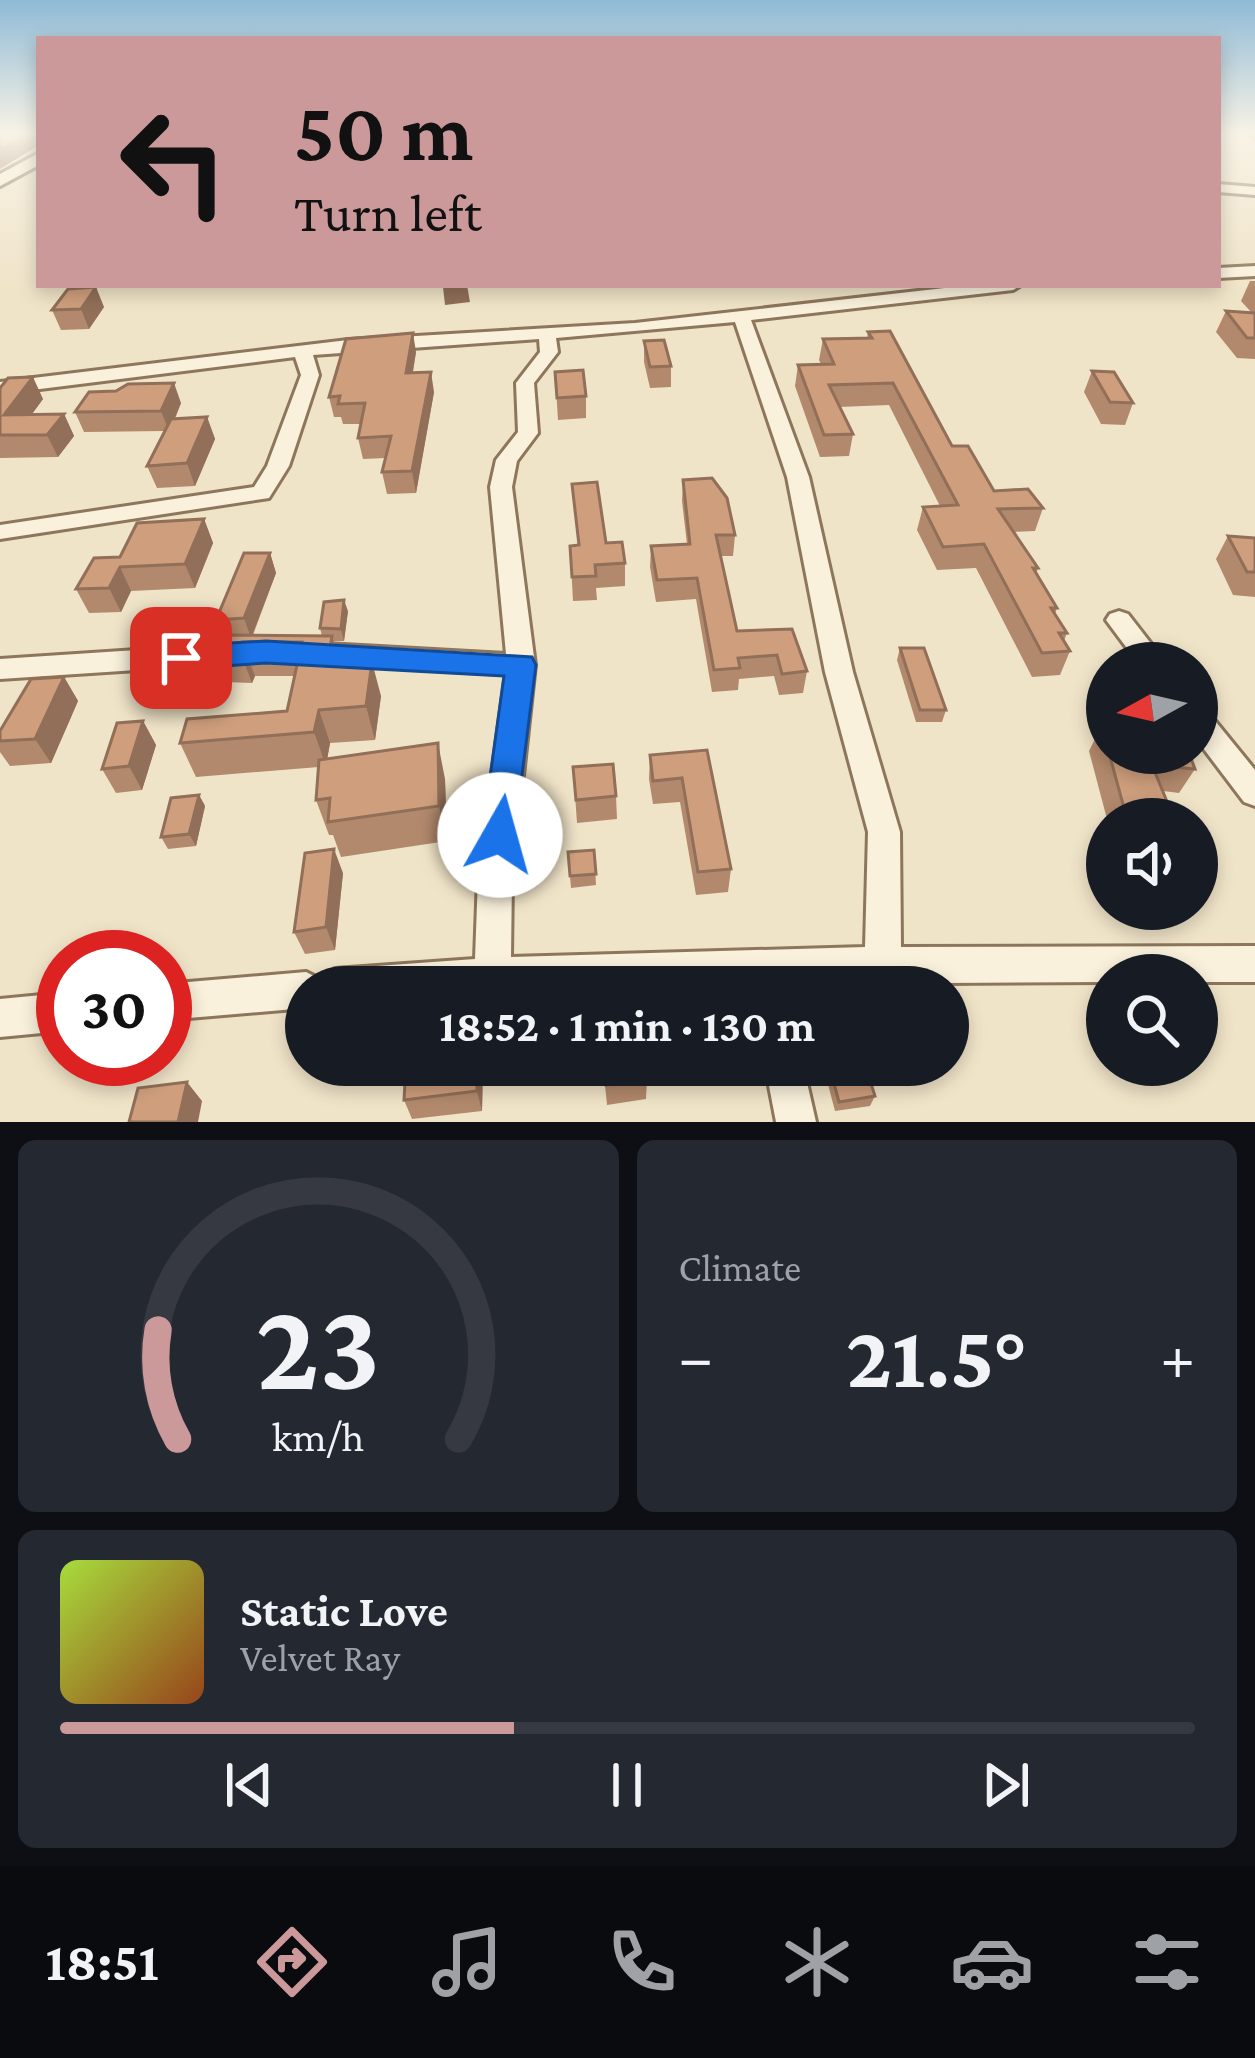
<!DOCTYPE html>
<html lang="en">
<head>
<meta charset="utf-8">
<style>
	:root { --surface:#171b24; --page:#242831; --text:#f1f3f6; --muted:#9ea1a6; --line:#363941; --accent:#cc999b }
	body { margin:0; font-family:"Crimson Pro",serif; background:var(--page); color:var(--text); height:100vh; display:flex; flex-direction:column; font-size:45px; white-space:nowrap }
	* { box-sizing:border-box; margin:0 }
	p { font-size:39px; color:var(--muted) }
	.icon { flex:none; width:66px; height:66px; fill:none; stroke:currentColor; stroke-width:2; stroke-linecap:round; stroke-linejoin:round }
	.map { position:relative; height:1122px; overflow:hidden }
	.sheet { display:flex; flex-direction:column; gap:18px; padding:18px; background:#0d0f14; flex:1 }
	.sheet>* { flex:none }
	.top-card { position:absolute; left:36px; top:36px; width:1185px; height:252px; border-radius:0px; box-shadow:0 6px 18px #0003; background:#cc999b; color:#111; overflow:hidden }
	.needle { width:78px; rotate:262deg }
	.controls { position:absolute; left:1086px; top:642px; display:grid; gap:24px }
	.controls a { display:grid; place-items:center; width:132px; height:132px; border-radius:50%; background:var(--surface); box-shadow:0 6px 18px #0003; font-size:60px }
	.speed { position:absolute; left:36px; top:930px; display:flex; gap:24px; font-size:60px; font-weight:700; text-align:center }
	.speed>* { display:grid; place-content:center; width:156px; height:156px; border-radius:50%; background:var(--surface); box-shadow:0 6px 18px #0003; line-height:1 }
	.speed .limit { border:18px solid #d22; background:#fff; color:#111 }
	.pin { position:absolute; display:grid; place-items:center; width:102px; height:102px; color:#fff; margin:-51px; border-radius:24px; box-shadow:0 6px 18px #0006 }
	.me { position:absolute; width:132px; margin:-66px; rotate:7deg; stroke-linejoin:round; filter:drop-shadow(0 0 9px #0008) }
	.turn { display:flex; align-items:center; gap:42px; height:252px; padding:0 60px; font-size:54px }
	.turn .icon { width:156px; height:156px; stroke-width:2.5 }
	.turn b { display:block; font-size:84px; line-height:102px }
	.big { font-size:90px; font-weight:700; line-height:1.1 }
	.sheet .tile { flex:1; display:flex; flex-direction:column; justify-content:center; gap:18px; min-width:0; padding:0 42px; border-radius:18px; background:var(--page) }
	.sheet .dial { align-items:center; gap:0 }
	.dial svg { height:312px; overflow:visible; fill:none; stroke:var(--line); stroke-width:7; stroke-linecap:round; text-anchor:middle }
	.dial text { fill:var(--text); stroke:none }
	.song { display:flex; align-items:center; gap:36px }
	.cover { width:144px; height:144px; border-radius:18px; background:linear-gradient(135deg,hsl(80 70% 55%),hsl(20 70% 35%)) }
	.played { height:12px; border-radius:6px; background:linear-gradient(90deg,var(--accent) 40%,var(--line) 40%) }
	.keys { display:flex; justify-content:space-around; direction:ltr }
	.heat { display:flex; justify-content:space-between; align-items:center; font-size:66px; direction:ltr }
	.sheet .tiles { flex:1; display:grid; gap:18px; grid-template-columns:1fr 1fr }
	.tile:last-child { grid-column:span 2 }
	.trip { position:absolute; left:285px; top:966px; width:684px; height:120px; border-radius:60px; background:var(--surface); box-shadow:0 6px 18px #0003; font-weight:700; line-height:120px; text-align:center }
	.tabs { display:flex; height:192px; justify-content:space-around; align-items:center; background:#090b0e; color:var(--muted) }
	.tabs .icon { width:84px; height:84px }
	.tabs .selected { color:var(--accent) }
	.tabs b { font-size:54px; color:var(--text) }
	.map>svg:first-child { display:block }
</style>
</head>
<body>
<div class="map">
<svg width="1255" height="1122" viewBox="0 0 1255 1122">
	<rect width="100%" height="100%" fill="#f0e4c8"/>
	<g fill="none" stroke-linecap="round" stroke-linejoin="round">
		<!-- street casing -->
		<g stroke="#8d765c" stroke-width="6">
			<g id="street">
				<path d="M1218 184 1255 187V195L1218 192Z"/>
				<path d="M1255 266V276L1218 278V268Z"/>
				<path d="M971 285H1021L1013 290 751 320 809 477 853 672 900 832 901 947 1255 946V982H1197V975H1107V982L306 987V1008L165 1020V984L306 972 320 979 322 974 335 969 475 959 478 877 506 674 308 663 299 660 295 653 299 646 308 643 506 654 490 487 496 460 518 432 516 383 540 352 539 339 313 355 319 375 289 466 269 498 0 539V525L254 487 267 466 301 375 295 357 0 394V382L348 340 635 323ZM735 322 787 477 825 672 868 832 865 947 511 957 512 877 535 665 512 487 517 461 538 433 534 383 558 352 556 338Z"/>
				<path d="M1119 611 1128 614 1166 663H1138L1106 620 1110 614Z"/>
				<path d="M243 643 252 646 256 653 252 660 243 663 0 679V659Z"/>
				<path d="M1197 708 1207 711 1255 770V806L1244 802 1197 740Z"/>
				<path d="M63 993V1031L0 1037V999Z"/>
				<path d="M765 1065H803L816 1122H776Z"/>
			</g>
		</g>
		<!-- secondary casing -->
		<g stroke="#6f573f" stroke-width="6">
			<path id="secondary" d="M39 153V165L0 186V174Z"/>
		</g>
		<!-- street -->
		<use href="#street" fill="#faf1dc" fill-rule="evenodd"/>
		<!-- secondary -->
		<use href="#secondary" fill="#faf1dc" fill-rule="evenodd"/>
	</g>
	<!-- wall -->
	<g fill="#b2896c">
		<path d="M1242 134H1255V141Z"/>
		<path d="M1250 281H1255V359L1237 358 1216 332 1226 311 1252 313 1241 301Z"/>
		<path d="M104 307 89 329 61 330 52 310Z"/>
		<path d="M868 332 952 446 994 491 1043 508 1035 531 1013 532 1038 568 1036 574 1057 608 1055 614 1067 633 1064 641 1070 651 1060 675 1032 677 976 568 937 570 917 530 923 507 940 506 889 405 839 407 853 434 849 456 820 457 795 386 798 365 821 364 819 360 823 339 867 338Z"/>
		<path d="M644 341 671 366V387L650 388 644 362Z"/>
		<path d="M416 352 413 372 434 392 416 493 387 494 382 472 386 458 363 459 358 438 361 424H343L341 417H334L329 397Z"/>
		<path d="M1092 371 1133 403 1125 425 1101 424 1084 392Z"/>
		<path d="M555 372 586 396V418L558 420Z"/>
		<path d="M0 388 43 399 32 414H64L74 436 58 457 0 458Z"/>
		<path d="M181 403 175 419 207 417 215 439 195 486 157 488 147 466 164 431 84 432 75 412Z"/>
		<path d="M683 480 735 535 733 556H720L737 631 807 671 803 693 779 695 774 676 739 679 738 690 712 692 696 599 656 602 650 567 651 546 687 544 682 501Z"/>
		<path d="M572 484 606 543 625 563V586L596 588 597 600 573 601 570 546 578 545Z"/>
		<path d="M204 519 213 543 195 588 131 591 121 612 89 613 76 589 120 557Z"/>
		<path d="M1228 536 1255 538V597L1233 595 1216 559Z"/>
		<path d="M270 553 276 573 253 635 322 636 320 628 348 611 344 641H334L341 665 381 696 375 740 330 743 327 759 445 779 447 841 341 857 333 835H329L316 800 319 767 196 777 180 743 287 711 295 676H255L252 683 224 682 210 648 222 635 216 620Z"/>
		<path d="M900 648 946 710 942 722H916L897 660Z"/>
		<path d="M64 677 78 701 51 763 10 766 0 752V731Z"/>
		<path d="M143 721 156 745 142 790 116 793 102 769Z"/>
		<path d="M1101 727H1107V753H1189L1195 769 1179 793 1163 791 1170 809 1164 819H1107L1089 751Z"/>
		<path d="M707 750 731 869 728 892 696 895 680 802 653 804 649 779 650 755Z"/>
		<path d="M573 767 616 796 617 819 577 823Z"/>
		<path d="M199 795 205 806 196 846 168 849 161 837Z"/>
		<path d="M594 850 596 885 571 888 568 852Z"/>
		<path d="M343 873 335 950 305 954 294 932Z"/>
		<path d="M406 1065H483L482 1111 412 1119 404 1100Z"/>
		<path d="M603 1065H645L647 1079 646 1099 607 1105Z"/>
		<path d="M827 1065H865L875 1096 870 1106 835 1111 825 1073Z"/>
	</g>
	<!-- shaded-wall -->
	<g fill="#916f58">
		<path d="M29 134H39V145L0 169V150Z"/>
		<path d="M467 285 470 302 445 305 443 287Z"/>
		<path d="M96 287 104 307 89 329 81 309Z"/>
		<path d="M413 333 416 352 409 393 406 373Z"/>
		<path d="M431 372 434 392 416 493 412 471Z"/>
		<path d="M33 377 43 399 15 437 4 415Z"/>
		<path d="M174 383 181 403 169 431 161 411Z"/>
		<path d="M64 414 74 436 58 457 47 435Z"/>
		<path d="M207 417 215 439 195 486 187 463Z"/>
		<path d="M204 519 213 543 195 588 185 564Z"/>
		<path d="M270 553 276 573 251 638 244 618Z"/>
		<path d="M120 567 131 591 121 612 109 588Z"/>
		<path d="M344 600 348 611 344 641 341 629Z"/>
		<path d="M332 636 342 670 327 666Z"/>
		<path d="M242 642 255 676 252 683 239 649Z"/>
		<path d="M372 662 381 696 375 740 366 706Z"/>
		<path d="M64 677 78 701 51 763 35 739Z"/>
		<path d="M319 710 330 743 326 766 314 732Z"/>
		<path d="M143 721 156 745 142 790 129 766Z"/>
		<path d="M438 743 445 779 447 841 439 806Z"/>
		<path d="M199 795 205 806 196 846 189 834Z"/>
		<path d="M334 849 343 873 335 950 326 927Z"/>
		<path d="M477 1065H483L482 1111 477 1091Z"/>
		<path d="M187 1082 202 1101 198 1122H178Z"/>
	</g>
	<!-- building -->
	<g fill="#cf9f7d" stroke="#916f58" stroke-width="3">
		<path d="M0 134H29L0 150Z"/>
		<path d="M96 287 81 309 52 310 68 289Z"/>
		<path d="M1226 311 1255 313V338H1247Z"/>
		<path d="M890 331 952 446H968L994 491 1028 489 1043 508 998 509 1038 568H1033L1057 608H1051L1067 633H1059L1070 651 1042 653 984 544 943 547 923 507 958 505 893 383 829 385 853 434 824 435 798 365 834 364 823 339 872 338 868 332Z"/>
		<path d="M413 333 406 373 431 372 412 471 382 472 391 436 358 438 365 403 338 404 340 396 329 397 346 339Z"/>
		<path d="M664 340 671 366 650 367 644 341Z"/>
		<path d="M583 370 586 396 557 398 555 372Z"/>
		<path d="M1092 371 1114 372 1133 403 1110 402Z"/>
		<path d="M33 377 4 415 64 414 47 435H0V388L8 378Z"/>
		<path d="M174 383 161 411 75 412 89 392 116 391 128 384Z"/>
		<path d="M207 417 187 463 147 466 171 419Z"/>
		<path d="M712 478 727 498 735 535H716L737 631 792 629 807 671 782 674 777 655 738 658 740 668 714 670 697 578 657 580 651 546 690 544 683 480Z"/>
		<path d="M597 482 606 543 622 542 625 563 595 565 596 576 572 577 570 546 579 545 572 484Z"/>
		<path d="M204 519 185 564 120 567 109 588 76 589 94 558 120 557 137 523Z"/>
		<path d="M1228 536 1255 538V572H1247Z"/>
		<path d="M244 553H270L244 618 216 620Z"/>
		<path d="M344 600 341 629 320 628 324 602Z"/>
		<path d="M215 635 332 636 327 666 372 662 366 706 319 710 314 732 180 743 187 719 287 711 302 642H242L239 649 210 648Z"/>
		<path d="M900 648H924L946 710H920Z"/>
		<path d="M64 677 35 739 0 741V731L31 679Z"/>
		<path d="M143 721 129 766 102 769 117 723Z"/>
		<path d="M1101 727H1107V748Z"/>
		<path d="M438 743 439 806 328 822 330 798 316 800 319 760Z"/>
		<path d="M707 750 731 869 698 872 682 778 653 781 650 755Z"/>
		<path d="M1109 753H1189L1195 769 1152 765 1170 809 1124 808Z"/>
		<path d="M613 764 616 796 576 800 573 767Z"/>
		<path d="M199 795 189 834 161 837 171 798Z"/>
		<path d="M334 849 326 927 294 932 305 853Z"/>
		<path d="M594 850 596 874 570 876 568 852Z"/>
		<path d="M406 1065H477V1091L404 1100Z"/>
		<path d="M604 1065H645L647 1079 606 1085Z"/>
		<path d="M829 1065H865L875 1096 839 1102Z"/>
		<path d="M187 1082 178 1122H129L138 1088Z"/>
	</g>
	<!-- sky -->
	<linearGradient id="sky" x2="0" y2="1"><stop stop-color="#8fbad6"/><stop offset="0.46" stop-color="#f8f3e6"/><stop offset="1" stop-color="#f8f3e6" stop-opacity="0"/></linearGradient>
	<rect width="1255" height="291" fill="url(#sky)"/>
	<!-- route -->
	<path fill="#1a73e8" stroke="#114b97" stroke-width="3" d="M266 641 532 657 536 665 513 846 500 851 488 846 482 835 504 676 266 663 181 669 166 658 181 646Z"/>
</svg>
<div class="controls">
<a><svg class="needle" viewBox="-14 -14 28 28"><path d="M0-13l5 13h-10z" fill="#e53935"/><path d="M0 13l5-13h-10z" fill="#9ea1a6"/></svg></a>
<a><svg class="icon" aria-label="sound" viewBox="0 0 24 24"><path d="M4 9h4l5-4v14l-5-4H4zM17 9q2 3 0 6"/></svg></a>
<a><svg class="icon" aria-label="search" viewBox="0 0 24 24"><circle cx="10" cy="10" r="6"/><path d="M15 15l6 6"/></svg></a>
</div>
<div class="speed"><div class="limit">30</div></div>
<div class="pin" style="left:181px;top:658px;background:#d93025"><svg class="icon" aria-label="arrive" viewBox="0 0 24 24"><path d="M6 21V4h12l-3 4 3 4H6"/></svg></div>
<svg class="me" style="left:500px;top:835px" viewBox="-20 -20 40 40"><circle r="19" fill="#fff"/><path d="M0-13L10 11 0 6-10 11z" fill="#1a73e8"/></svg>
<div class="trip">18:52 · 1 min · 130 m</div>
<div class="top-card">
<div class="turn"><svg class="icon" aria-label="left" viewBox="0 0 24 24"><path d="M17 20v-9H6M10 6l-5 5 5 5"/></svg><div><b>50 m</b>Turn left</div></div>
</div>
</div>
<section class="sheet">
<div class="tiles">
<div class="tile dial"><svg viewBox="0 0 100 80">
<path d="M14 69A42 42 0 1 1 86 69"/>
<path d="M14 69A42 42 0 0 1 9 41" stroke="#cc999b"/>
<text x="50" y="56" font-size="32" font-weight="700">23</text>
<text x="50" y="72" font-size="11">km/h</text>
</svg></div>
<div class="tile"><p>Climate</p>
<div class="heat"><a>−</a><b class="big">21.5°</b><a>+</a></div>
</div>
<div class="tile">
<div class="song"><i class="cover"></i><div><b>Static Love</b><p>Velvet Ray</p></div></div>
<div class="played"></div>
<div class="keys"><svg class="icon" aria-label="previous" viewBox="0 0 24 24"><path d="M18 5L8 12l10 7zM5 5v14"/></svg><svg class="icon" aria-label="pause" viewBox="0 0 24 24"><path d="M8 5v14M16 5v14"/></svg><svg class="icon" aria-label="next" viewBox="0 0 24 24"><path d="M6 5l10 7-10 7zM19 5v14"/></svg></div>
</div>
</div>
</section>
<nav class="tabs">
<b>18:51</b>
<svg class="icon selected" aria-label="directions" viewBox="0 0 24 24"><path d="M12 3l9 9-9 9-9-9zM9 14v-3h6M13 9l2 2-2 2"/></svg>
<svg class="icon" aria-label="music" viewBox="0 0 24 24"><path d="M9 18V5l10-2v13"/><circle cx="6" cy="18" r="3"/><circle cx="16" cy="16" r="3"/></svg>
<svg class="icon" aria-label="phone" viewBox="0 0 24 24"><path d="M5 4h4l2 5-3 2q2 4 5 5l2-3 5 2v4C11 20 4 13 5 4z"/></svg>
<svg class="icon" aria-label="climate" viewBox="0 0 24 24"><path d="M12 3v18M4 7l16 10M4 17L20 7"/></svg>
<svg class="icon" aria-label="car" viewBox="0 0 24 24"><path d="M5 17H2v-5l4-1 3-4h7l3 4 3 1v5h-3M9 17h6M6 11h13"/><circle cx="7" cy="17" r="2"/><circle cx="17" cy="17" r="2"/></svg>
<svg class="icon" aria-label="filters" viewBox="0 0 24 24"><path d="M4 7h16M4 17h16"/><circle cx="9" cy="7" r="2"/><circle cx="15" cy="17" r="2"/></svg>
</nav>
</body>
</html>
